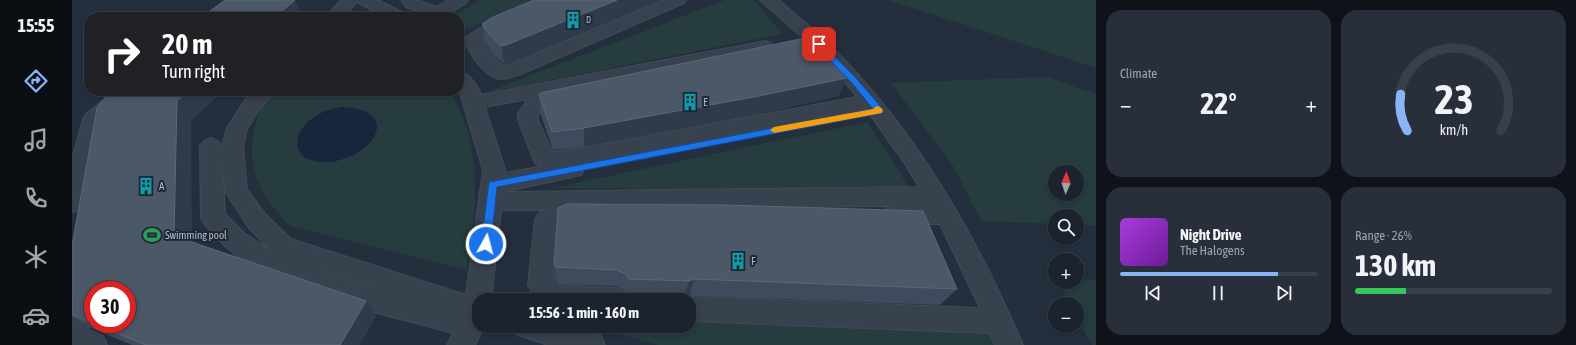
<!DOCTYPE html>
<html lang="en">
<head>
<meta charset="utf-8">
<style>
	:root { --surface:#1b232e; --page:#282f3a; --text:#f1f3f6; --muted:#a0a4aa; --line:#39404a; --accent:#8ab4f8 }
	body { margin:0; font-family:"Asap Condensed",sans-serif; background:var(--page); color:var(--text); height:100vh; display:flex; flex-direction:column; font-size:15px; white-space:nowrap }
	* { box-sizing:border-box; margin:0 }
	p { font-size:13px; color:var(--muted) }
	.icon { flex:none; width:22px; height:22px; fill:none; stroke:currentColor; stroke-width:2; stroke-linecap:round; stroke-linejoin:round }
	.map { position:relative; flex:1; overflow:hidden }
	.details { display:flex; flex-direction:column; gap:10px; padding:10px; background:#0f1319; width:480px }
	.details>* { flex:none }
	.guide { position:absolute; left:12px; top:12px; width:380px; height:84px; border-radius:16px; box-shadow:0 2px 6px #0003,0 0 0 1px var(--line); background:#202124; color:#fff; overflow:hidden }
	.needle { width:26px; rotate:2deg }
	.tools { position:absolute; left:976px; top:165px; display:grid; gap:8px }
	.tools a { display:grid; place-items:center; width:36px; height:36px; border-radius:50%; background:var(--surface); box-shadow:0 2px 6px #0003,0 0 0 1px var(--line); font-size:20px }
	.speed { position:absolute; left:12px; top:281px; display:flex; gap:8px; font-size:20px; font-weight:700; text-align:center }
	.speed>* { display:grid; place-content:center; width:52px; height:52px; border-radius:50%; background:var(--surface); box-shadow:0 2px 6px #0003,0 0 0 1px var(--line); line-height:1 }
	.speed .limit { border:6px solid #d22; background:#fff; color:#111 }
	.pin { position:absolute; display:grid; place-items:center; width:34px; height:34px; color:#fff; margin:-17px; border-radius:8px; box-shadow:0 2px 6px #0006 }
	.me { position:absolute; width:44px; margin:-22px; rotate:7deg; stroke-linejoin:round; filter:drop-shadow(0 0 3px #0008) }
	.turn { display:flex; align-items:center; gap:14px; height:84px; padding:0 12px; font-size:18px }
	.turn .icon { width:52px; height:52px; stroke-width:2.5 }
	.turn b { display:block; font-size:28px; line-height:34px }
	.big { font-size:30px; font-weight:700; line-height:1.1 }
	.details .tile { flex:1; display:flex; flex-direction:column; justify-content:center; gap:6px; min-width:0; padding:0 14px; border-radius:16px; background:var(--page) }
	.details .dial { align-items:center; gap:0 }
	.dial svg { height:104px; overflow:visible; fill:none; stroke:var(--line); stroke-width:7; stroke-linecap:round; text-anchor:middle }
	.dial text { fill:var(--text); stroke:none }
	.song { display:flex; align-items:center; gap:12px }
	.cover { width:48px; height:48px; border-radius:6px; background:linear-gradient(135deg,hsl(280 70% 55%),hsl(280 70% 35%)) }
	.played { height:4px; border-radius:2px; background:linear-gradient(90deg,var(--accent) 80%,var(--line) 80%) }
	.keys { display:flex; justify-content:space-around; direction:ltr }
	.heat { display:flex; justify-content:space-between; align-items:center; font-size:22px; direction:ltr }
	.charge { height:6px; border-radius:3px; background:linear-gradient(90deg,#34c759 26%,var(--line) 0) }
	.details .tiles { flex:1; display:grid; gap:10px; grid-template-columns:repeat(2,1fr) }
	.trip { position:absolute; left:400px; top:293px; width:224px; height:40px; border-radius:16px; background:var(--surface); box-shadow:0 2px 6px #0003,0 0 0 1px var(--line); font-weight:700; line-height:40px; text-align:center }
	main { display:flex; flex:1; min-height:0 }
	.tabs { display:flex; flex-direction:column; width:72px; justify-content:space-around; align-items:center; background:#0b0e12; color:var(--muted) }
	.tabs .icon { width:28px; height:28px }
	.tabs .current { color:var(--accent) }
	.tabs b { font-size:18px; color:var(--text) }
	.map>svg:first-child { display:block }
</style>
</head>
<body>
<main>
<nav class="tabs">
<b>15:55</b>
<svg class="icon current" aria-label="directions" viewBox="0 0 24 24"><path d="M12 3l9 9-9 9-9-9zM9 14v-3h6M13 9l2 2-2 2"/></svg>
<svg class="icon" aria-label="music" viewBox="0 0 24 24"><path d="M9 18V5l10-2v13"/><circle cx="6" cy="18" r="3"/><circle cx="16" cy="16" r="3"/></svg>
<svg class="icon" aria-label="phone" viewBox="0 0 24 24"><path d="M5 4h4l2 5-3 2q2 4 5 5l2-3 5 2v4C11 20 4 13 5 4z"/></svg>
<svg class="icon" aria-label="climate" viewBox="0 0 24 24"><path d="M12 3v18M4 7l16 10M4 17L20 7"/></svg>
<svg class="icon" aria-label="car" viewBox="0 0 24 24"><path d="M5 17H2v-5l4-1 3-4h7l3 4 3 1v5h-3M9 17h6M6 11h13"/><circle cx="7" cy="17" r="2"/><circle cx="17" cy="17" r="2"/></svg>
</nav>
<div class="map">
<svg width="1024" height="345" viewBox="0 0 1024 345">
	<rect width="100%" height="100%" fill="#242f3e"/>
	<!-- green -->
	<g fill="#263c3f" fill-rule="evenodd">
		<path d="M408 0H465L387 32V17H380Z"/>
		<path d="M653 0H682L711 34 413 93Z"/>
		<path d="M817 0H1024V68Z"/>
		<path d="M974 77 1024 94V226L1005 225V216H983V224L909 221 882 167 819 83ZM983 172H1005V194H983Z"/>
		<path d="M204 91H378C411 146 406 211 394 270L218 226C189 197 173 169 183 127 185 120 187 111 192 104 195 99 200 95 204 91Z"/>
		<path d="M795 122 840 192 480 188Z"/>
		<path d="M1005 279 1024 280V345H1020L1005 318V304H998L986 282H1005Z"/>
		<path d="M617 322 917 333 921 345H586L519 326H617Z"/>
	</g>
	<!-- water -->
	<path fill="#17263c" d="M270 107C336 110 297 164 250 162 218 161 219 132 242 117 250 111 260 109 270 107Z"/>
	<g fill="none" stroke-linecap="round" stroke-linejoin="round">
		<!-- minor casing -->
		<g stroke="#414a57" stroke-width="2">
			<g id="minor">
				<path d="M269 0H306L332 13 334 17H313L287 3 286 1 271 17H254Z"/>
				<path d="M329 0H345L364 7 376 0H396L394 3 371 17H361L334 7Z"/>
				<path d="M478 0H501L499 3 423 34 411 42 419 54 431 66 437 65 592 0H614L612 3 449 74C442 76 434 80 427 79 411 76 398 53 392 40 403 25 459 8 478 0Z"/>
				<path d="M688 0C693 0 701 0 706 0 710 1 714 7 718 10 731 21 744 31 756 43 844 130 903 233 951 345H923L918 333 617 321V300H609L617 297 908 308 868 224H823L815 221 811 214 815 207 820 206 526 209 523 217C511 221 498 218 486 225L482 282 484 285 543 288 552 292 556 300H465L456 285 463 220 467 213 473 210H429L419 300H407V326H412L403 345H375L381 333 283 307 180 267 154 247 133 225 129 218 128 146 132 141 139 138 146 141 150 147 155 128 173 100 182 91H203L187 110 175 129 171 148 175 189 193 214 219 239 394 295 411 170 387 90V71C397 74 406 85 409 95L693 41 699 43 702 47 699 51 693 53 498 91 504 92 507 97 504 102 469 110 466 114V120L480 152 512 148 785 97 768 76 731 38ZM476 95 455 100 446 114V120L461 158 464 164 472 166 433 173V170L413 107ZM794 109 832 162 847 187 431 192 509 175 512 169 509 164ZM150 156 153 191 177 228 200 252 172 233 153 214ZM240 267 302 288 283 283Z"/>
				<path d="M43 91H66L63 96 30 122 12 203 8 210 0 212V160L11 119 14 114Z"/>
				<path d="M6 276 15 280 19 288 17 330 31 336 35 345H0V279Z"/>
				<path d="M442 326H500L529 336 533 345H476L446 335Z"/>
			</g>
		</g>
		<!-- minor -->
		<use href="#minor" fill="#38414e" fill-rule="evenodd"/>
	</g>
	<!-- wall -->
	<g fill="#3f4b5c" fill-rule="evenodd">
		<path d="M462 0H588L437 64H432L420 53 413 42 410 24Z"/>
		<path d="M775 78 766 96 676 116 512 147 481 150 468 113 467 94Z"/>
		<path d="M43 91H151L119 120V241L304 316 287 345H60L19 328 0 316V249ZM21 290 55 324H21Z"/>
		<path d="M482 265 885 289 868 305 617 296 612 297 555 295 553 291 543 286 485 284 484 282Z"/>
	</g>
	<!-- shaded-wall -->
	<g fill="#2f3b4b">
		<path d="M223 0 231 17H203Z"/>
		<path d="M545 0H588L437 64H432L429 46Z"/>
		<path d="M775 78 766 96 676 116 512 147V128Z"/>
		<path d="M116 91H151L119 120 120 253 102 236 105 101Z"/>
		<path d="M622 279 617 296 612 297 617 281Z"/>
		<path d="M294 301 304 316 287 345H268Z"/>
	</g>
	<!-- building -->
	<g fill="#4b5868" stroke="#5c6777">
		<path d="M153 0H223L203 17H130Z"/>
		<path d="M462 0H545L434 45 429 46 417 34 410 24 421 17Z"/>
		<path d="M738 37 775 78 682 97 512 128 480 132 467 94 468 93Z"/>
		<path d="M43 91H116L105 101 102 236 294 301 268 345H74L22 324H55V290H21V323L0 315V249L1 240 25 108 31 100Z"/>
		<path d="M495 204 654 205 851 211 885 289 622 279 617 281 557 279 554 274 545 270 484 267 482 265 486 208Z"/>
	</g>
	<!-- route -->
	<path fill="#1a73e8" stroke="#114b97" d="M747 42 749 43 784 78 810 108 811 110 810 113 425 187 419 244 418 247 414 248 410 247 409 244 417 182 801 109 779 82 744 46V43Z"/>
	<!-- slow -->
	<path fill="#f59e0b" d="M805 106 808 107 811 110 810 113 702 133 698 130 702 127 801 109Z"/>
	<!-- icons -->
	<defs>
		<g id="building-bare" transform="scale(1.38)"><path d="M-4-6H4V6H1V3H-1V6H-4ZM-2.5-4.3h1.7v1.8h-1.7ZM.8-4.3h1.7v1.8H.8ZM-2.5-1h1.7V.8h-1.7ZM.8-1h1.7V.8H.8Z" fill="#0f9aa8" stroke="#1d2633" stroke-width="2.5" paint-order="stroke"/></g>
		<g id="stadium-bare" transform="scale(1.38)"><path d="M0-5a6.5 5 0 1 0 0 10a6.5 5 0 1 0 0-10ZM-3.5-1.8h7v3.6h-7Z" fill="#2e9e5b" stroke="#1d2633" stroke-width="2.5" paint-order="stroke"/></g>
	</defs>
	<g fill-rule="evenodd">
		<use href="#building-bare" x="501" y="20"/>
		<use href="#building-bare" x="618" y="102"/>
		<use href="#building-bare" x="74" y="186"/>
		<use href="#stadium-bare" x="80" y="235"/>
		<use href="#building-bare" x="666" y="261"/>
	</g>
	<g text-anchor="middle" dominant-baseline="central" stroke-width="4" stroke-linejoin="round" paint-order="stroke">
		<!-- far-poi labels -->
		<g font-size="9" fill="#b4bcc9" stroke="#1d2633" text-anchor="start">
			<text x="514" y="20">D</text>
		</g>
		<!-- poi labels -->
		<g font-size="11" fill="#b4bcc9" stroke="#1d2633" text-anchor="start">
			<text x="631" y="102">E</text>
			<text x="87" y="186">A</text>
			<text x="93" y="235">Swimming pool</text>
			<text x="679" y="261">F</text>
		</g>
	</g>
</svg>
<div class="tools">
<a><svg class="needle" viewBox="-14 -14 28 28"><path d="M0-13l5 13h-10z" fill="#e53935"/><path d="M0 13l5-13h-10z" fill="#a0a4aa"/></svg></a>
<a><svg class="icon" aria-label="search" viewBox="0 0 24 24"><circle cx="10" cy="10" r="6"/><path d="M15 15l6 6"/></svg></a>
<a>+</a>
<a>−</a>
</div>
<div class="speed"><div class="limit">30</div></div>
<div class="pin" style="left:747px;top:44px;background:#d93025"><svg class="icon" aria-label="arrive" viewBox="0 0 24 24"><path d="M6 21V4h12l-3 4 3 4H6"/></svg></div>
<svg class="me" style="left:414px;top:244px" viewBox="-20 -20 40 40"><circle r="17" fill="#1a73e8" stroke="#fff" stroke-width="3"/><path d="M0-11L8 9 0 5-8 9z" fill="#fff"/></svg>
<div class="trip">15:56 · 1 min · 160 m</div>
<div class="guide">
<div class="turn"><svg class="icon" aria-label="right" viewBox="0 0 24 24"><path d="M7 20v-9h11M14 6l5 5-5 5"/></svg><div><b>20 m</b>Turn right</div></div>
</div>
</div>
<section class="details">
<div class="tiles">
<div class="tile"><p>Climate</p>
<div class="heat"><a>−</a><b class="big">22°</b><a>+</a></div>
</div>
<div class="tile dial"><svg viewBox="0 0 100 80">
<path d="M14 69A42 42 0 1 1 86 69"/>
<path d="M14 69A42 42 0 0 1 9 41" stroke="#8ab4f8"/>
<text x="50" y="56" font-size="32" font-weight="700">23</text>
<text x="50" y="72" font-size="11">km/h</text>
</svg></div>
<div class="tile">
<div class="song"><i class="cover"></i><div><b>Night Drive</b><p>The Halogens</p></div></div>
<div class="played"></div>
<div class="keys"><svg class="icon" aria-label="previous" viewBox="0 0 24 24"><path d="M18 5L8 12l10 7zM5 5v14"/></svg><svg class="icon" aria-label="pause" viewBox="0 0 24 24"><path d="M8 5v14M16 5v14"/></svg><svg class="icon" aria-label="next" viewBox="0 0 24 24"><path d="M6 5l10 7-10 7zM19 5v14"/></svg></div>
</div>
<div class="tile"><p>Range · 26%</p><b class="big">130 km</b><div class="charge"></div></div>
</div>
</section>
</main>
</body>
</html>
